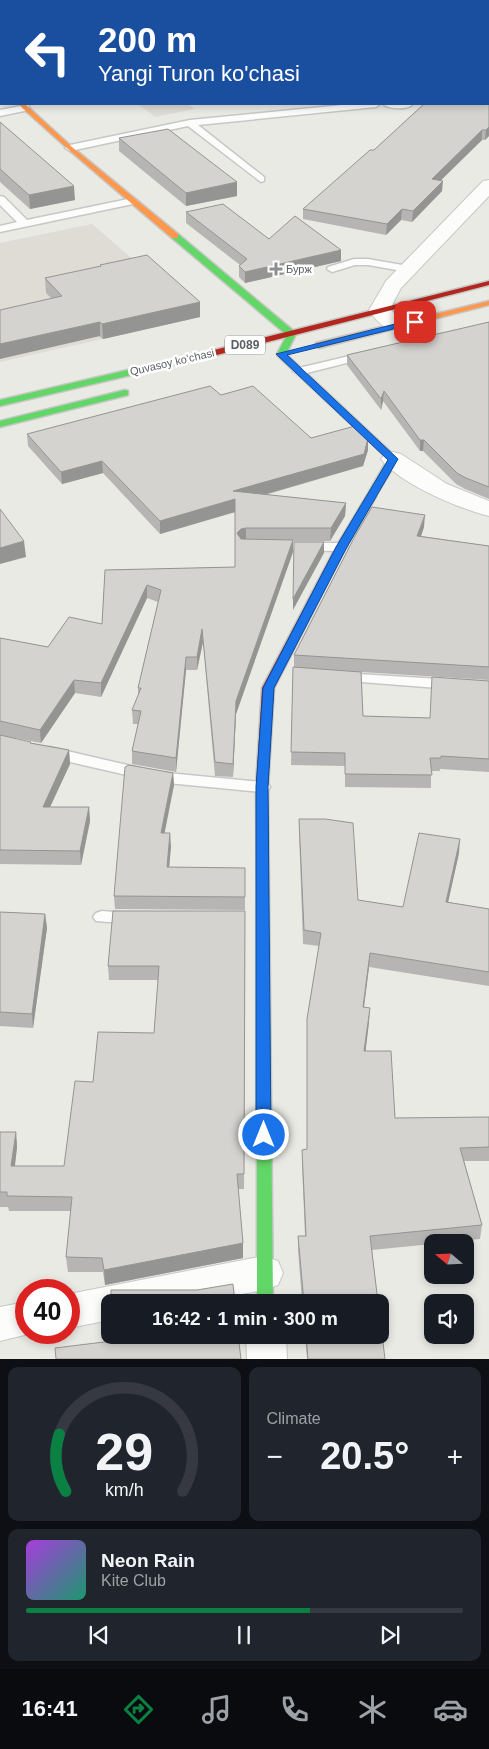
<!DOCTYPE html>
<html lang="en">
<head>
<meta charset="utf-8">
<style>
	:root { --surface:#171b24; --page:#20242c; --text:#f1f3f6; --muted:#9ea1a6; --line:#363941; --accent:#0b8043 }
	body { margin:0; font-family:Arial,sans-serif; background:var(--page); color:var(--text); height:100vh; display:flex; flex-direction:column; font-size:19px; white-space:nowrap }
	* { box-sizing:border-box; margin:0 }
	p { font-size:16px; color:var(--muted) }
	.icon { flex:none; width:28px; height:28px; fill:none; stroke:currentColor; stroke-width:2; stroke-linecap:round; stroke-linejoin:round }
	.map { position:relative; height:1359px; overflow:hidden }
	.side { display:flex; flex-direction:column; gap:8px; padding:8px; background:#0d0f14; flex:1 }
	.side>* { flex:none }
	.hud { position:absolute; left:0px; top:0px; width:490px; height:105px; box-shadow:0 2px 8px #0003; background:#1a4fa0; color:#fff; overflow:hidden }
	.needle { width:32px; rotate:289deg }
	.buttons { position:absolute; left:424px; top:1234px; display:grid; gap:10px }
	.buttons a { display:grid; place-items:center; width:50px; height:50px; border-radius:10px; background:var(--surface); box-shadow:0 2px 8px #0003; font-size:25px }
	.speed { position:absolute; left:15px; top:1279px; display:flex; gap:10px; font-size:25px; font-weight:700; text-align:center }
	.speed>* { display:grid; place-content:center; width:65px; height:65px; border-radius:50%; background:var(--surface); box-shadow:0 2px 8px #0003; line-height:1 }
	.speed .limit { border:8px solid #d22; background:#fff; color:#111 }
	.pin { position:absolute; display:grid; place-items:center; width:42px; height:42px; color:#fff; margin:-21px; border-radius:10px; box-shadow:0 2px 8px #0006 }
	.me { position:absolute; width:55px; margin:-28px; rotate:0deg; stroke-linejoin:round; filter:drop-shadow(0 0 4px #0008) }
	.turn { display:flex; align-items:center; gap:18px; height:105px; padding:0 15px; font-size:22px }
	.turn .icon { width:65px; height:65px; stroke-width:2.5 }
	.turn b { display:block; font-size:35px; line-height:42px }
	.big { font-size:38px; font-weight:800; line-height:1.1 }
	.side .widget { flex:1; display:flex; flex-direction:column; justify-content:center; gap:8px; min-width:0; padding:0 18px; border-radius:10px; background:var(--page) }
	.side .dial { align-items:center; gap:0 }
	.dial svg { height:130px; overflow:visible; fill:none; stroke:var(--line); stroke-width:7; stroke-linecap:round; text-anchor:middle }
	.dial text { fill:var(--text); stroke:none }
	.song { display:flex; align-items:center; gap:15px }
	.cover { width:60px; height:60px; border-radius:8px; background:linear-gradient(135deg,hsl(280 70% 55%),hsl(160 70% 35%)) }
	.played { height:5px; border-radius:2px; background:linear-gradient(90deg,var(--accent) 65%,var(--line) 65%) }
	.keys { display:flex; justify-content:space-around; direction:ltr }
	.heat { display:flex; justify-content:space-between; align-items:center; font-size:28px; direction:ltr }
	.side .tiles { flex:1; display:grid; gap:8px; grid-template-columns:1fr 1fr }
	.widget:last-child { grid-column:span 2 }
	.trip { position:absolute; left:101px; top:1294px; width:288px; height:50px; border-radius:10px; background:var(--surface); box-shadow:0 2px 8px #0003; font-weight:800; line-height:50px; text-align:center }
	.tabs { display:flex; height:80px; justify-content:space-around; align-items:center; background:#090b0e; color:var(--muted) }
	.tabs .icon { width:35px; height:35px }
	.tabs .active { color:var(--accent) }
	.tabs b { font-size:22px; color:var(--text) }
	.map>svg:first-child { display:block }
</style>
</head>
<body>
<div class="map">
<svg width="489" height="1359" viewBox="0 0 489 1359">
	<rect width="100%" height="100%" fill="#eaeae5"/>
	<!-- education -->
	<g fill="#dedcd4">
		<path d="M138 104H187L195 109 155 117Z"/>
		<path d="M92 224 200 317 0 362V243Z"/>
	</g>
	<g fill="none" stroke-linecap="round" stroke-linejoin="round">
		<!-- lane casing -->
		<g stroke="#c7c7c7" stroke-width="3">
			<g id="lane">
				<rect x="0" y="76" width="1" height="6"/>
				<path d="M352 104H380L376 107 198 125 264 177V181L261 182 188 126 70 151 65 148 70 145 190 120Z"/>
				<path d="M383 104H412V105C406 110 388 109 383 104Z"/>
				<path d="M26 105 29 106V110L0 116V110Z"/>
				<path d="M0 196 4 197 27 220 133 198 138 201 133 204 0 232V226L17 222 0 205Z"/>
				<path d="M354 259H368L408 266 413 269 408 272 368 265H355L332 272 327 269 328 267Z"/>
				<path d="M366 352 372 355 370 357 299 375 293 371 295 369Z"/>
				<path d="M273 543H341L348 547 341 551 268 550 266 547 268 544Z"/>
				<path d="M341 673 489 682V692L336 680 334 677 336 674Z"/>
				<path d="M50 747 157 772 262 782 268 783 270 787 268 791 262 792 157 782 44 756 42 752 44 748Z"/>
				<path d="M102 911 139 914 142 918 139 922 133 924 96 921 93 917 96 913Z"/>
			</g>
		</g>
		<!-- street casing -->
		<g stroke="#c7c7c7" stroke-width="2">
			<g id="street">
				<path d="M257 0H273V1H258Z"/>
				<rect x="0" y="22" width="1" height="8"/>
				<rect x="0" y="81" width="1" height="11"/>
				<path d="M489 180V196L401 288 390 309 406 326 403 330C388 334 377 322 369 310L386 281 483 181Z"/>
				<path d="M393 452 401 454 447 484 489 501V516C460 509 398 483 381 459L385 454Z"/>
				<path d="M264 1256 278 1261 283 1273 278 1285 264 1290 197 1302H110V1320L69 1328V1294Z"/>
				<path d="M26 1302V1332H37L0 1341V1307Z"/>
				<path d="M246 1335H286L287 1359H247Z"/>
			</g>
		</g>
		<!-- fast casing -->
		<g stroke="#c6c7c5" stroke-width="3">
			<g id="fast">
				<path d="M172 234H178L295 332 296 334 286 354 396 457 398 459 374 499 371 500 366 497 388 459 278 356 277 354 287 335 172 238Z"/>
				<path d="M213 350 217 353 216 355 0 406V400Z"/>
				<path d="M125 390 128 391V395L0 427V421Z"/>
				<path d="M263 893 268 894 269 897 273 1302H257V897L258 894Z"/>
			</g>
		</g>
		<!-- slow casing -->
		<g stroke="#c6c7c5" stroke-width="3">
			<g id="slow">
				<path d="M18 104H25L72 147 178 234V238H172L68 149Z"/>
				<path d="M489 301V305L319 348 315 345 316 343Z"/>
			</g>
		</g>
		<!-- jam casing -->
		<g stroke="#c6c7c5" stroke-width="3">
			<g id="jam">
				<path d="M489 281V285L213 356 209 353 210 351Z"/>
				<path d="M371 494 376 497 346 547 274 688 268 787 269 897 268 900H258L257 897 256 787 262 688 336 547 366 497Z"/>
			</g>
		</g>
		<!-- lane -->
		<use href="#lane" fill="#fcfcfb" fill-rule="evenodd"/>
		<!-- street -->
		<use href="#street" fill="#fcfcfb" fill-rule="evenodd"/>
		<!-- fast -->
		<use href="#fast" fill="#63d668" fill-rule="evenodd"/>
		<!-- slow -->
		<use href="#slow" fill="#ff974d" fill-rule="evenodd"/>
		<!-- jam -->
		<use href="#jam" fill="#b3261e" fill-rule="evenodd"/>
	</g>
	<!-- wall -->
	<g fill="#b6b5b3">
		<path d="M0 31H1V55L0 54Z"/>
		<path d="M489 44V136L485 140H482L441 180 442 191 412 222 401 220 386 235 303 219V209L374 150Z"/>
		<path d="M0 122 75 200 30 209 0 182Z"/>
		<path d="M119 138 237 196 186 206 119 151Z"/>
		<path d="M186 212 269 239 341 261 245 283 239 277V266L240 265 186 223Z"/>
		<path d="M100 265 200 317 103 339 51 298 46 293 45 278 100 267Z"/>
		<path d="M489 322V499L465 489 456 484 423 451H420L383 401 381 410 347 365V355Z"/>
		<path d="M221 395 311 438 368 450 363 466 265 495 346 503 345 516 330 541H293V552L236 714 233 777 215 776 203 642 197 670H186L176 772 132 764V751L138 724H133L132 710 138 696V688L158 602 147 598 101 697 75 693 41 743 0 735V638L48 647 102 624 105 570 235 567V512L160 534 103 473 62 484 28 446 27 434Z"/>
		<path d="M424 527 421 536 489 546V680L361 672 363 716 430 718 489 681V772L440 769V771H431V788L345 787V766L291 765 293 667H294V655Z"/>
		<path d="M0 735 32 743 69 750 70 764 50 807H89L90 821 81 865 0 864Z"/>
		<path d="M173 773 174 785 164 833 171 846 169 867 245 868V910L115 909 114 896Z"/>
		<path d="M299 819 358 900 403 907 459 853 448 902 489 909V986L369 967 364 1008 369 1022 365 1051 395 1118 489 1117V1161H464L482 1225 480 1239 444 1242H432V1244L372 1250 378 1302H302L298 1250V1236H305L302 1164V1150L307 1149V1019L319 946 303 944 299 832Z"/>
		<path d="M245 911 244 1189H238L243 1243V1258L105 1285 103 1272H68L66 1257 71 1211H9L8 1207H0V1132H16L17 1147 15 1166H64L93 1082 154 1033 158 980H109L108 966Z"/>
		<path d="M0 912 45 914 47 928 33 1028 0 1026Z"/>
		<path d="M305 1335H380L385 1359H307Z"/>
	</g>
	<!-- shaded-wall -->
	<g fill="#949492">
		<path d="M17 0H24V1H9Z"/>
		<rect x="0" y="3" width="1" height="11"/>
		<path d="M489 127V136L485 140 486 130Z"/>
		<path d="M482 130V140L432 189V179Z"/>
		<path d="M443 181 442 191 412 222 413 211Z"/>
		<path d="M237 182V196L186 206V193Z"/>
		<path d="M74 186 75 200 30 209 29 195Z"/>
		<path d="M402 209 401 220 386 235 387 224Z"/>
		<path d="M341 250V261L245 283V272Z"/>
		<path d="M200 302V317L103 339 102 324Z"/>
		<path d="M100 322V336L0 359V344Z"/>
		<path d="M384 391 383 401 381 410V399Z"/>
		<path d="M368 438V450L363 466 235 503V512L160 534V521L233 491Z"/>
		<path d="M420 440H424L423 451H420Z"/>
		<path d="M102 461 103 473 62 484 61 472Z"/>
		<path d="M346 503 345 516 330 541 331 528Z"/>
		<path d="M425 515 424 527 417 548V536Z"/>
		<path d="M246 528V541L241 542 237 533 241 529Z"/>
		<path d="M293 540V552L236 714 233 777V764L236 701Z"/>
		<path d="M24 541 26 557 0 564V548Z"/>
		<path d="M324 542V553L293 610V599Z"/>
		<path d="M147 585V598L101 697V683Z"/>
		<path d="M202 629 203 642 197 670V657Z"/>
		<path d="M186 657V670L176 772V758Z"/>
		<path d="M74 680 75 693 41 743 40 730Z"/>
		<path d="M69 750 70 764 44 820 43 807Z"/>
		<path d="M173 773 174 785 162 846 161 833Z"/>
		<path d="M89 807 90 821 81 865 80 851Z"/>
		<path d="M170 833 171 846 168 880 167 867Z"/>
		<path d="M460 839 459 853 445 916 446 902Z"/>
		<path d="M45 914 47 928 33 1028 32 1014Z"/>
		<path d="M370 953 369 967 362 1021 363 1007Z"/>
		<path d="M370 1008 369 1022 364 1065V1051Z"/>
		<path d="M16 1132 17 1147 13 1180 11 1166Z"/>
		<path d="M243 1243V1258L105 1285 104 1270Z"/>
	</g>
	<!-- building -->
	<g fill="#d4d3d0" stroke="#949492">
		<path d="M0 0H17L9 1H1V3H0Z"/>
		<path d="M0 31H1V47L0 46Z"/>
		<path d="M489 44V127L486 130H482L432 179 443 181 413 211 402 209 387 224 303 209 370 150H374L424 104H489Z"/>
		<path d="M0 122 74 186 29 195 0 169Z"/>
		<path d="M168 129 237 182 186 193 119 138Z"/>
		<path d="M223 204 269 239 295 216 341 250 245 272 239 266 247 259 186 212Z"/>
		<path d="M147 255 200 302 102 324 100 322 0 344V310L62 296 45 278 101 266 100 265Z"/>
		<path d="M489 322V487L466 478 457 473 424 440H420L384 391 381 399 347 355Z"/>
		<path d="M210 386 221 395 253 386 311 438 355 426 368 438 364 454 233 491 346 503 331 528H246L241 529 237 533 241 539 293 540 236 701 233 764 215 762 202 629 197 657H186L176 758 132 751 141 711 132 710 141 688H138L161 590 147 585 101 683 74 680 40 730 0 721V638L48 647 69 617 102 624 105 570 235 567V499L160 521 102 461 61 472 27 434Z"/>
		<path d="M372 507 425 515 417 536 489 546V667L294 655 355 536Z"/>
		<path d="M0 509 24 541 0 548Z"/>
		<path d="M294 542H324L293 599Z"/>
		<path d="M293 667 361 672 363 716 430 718 432 677 489 681V759L441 756V758H430L432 775 345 774V753L291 752Z"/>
		<path d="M0 735 31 742 30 743 69 750 43 807H89L80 851 0 850Z"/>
		<path d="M129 765 173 773 161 833H170L167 867 245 868V897L114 896 125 767Z"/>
		<path d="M299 819H325L353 823 358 900 403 907 419 833 460 839 446 902 489 909V972L370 953 363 1007 370 1008 364 1051H391L395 1118 489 1117V1147L460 1148 482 1225 370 1236 378 1302H304L298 1236H306L302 1150 307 1149V1019L321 933 304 930Z"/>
		<path d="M113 911H245L244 1174H237L243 1243 104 1270 102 1258 66 1257 72 1197 7 1196V1192H0V1132H16L11 1166H64L75 1081 93 1082 98 1032 154 1033 159 966H108Z"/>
		<path d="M0 912 45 914 32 1014 0 1012Z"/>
		<path d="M233 1284 235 1302H111V1290H197Z"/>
		<path d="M110 1307V1322L108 1308Z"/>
		<path d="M380 1318 385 1359H308L306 1335H380Z"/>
		<path d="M112 1335H238L241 1359H56L55 1348 112 1341Z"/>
	</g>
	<!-- route -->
	<path fill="#1a73e8" stroke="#114b97" d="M415 319 419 322 418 323 287 355 398 459 347 547 274 688 268 787 271 1135 269 1139 264 1141 258 1139 256 1135V787L263 688 336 547 388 460 276 354Z"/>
	<!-- markers -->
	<path fill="#8d8f90" stroke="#fff" stroke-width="2" d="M273.5 261.5h5v5h5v5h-5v5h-5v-5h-5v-5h5z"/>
	<g text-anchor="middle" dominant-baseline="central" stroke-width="5" stroke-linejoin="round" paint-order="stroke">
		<!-- far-poi labels -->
		<g font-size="11" fill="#5b5e63" stroke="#fff" text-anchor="start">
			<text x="286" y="269">Бурж</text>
		</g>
		<!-- far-street labels -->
		<g font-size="11" fill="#5b5e63" stroke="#fff">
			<text transform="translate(172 362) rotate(-13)">Quvasoy koʻchasi</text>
		</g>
		<!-- shield labels -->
		<rect fill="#fff" stroke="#8c8e92" stroke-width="1" x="225" y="335.5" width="40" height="19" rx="4"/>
		<g font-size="12" font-weight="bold" fill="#5b5e63">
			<text x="245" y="345">D089</text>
		</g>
	</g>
</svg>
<div class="buttons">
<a><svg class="needle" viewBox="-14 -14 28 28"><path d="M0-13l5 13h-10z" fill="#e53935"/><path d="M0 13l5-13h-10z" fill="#9ea1a6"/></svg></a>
<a><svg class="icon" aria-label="sound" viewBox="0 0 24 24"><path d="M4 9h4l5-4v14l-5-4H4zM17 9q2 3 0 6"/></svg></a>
</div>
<div class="speed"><div class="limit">40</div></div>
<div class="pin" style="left:415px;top:322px;background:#d93025"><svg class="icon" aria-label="arrive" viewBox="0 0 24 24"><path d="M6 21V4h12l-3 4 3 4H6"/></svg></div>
<svg class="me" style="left:264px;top:1135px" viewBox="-20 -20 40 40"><circle r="17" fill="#1a73e8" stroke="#fff" stroke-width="3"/><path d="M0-11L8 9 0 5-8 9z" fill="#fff"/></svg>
<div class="trip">16:42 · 1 min · 300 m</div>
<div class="hud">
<div class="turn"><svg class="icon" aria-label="left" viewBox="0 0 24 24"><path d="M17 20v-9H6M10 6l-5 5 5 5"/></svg><div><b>200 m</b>Yangi Turon ko'chasi</div></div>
</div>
</div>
<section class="side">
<div class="tiles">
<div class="widget dial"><svg viewBox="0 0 100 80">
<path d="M14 69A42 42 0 1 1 86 69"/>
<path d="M14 69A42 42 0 0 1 10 34" stroke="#0b8043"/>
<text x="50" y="56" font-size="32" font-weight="700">29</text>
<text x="50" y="72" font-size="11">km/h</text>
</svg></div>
<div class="widget"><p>Climate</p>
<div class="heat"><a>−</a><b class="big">20.5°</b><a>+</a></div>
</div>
<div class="widget">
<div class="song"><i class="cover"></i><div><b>Neon Rain</b><p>Kite Club</p></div></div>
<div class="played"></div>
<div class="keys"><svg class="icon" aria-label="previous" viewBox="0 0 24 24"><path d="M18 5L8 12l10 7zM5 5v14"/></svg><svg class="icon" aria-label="pause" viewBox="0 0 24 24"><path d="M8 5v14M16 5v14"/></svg><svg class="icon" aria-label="next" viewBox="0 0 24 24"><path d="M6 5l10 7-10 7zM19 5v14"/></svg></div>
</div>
</div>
</section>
<nav class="tabs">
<b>16:41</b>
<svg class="icon active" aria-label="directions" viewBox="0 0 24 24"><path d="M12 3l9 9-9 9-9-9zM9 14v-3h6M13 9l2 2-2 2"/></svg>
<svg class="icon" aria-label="music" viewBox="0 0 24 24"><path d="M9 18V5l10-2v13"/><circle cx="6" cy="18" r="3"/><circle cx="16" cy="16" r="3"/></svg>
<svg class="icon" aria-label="phone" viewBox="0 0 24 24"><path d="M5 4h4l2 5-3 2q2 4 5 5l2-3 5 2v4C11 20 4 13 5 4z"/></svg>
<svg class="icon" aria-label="climate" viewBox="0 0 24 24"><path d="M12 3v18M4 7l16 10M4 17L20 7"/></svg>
<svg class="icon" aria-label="car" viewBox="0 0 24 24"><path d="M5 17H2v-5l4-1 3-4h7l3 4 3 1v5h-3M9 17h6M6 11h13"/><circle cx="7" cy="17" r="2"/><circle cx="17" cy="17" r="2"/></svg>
</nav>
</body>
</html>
